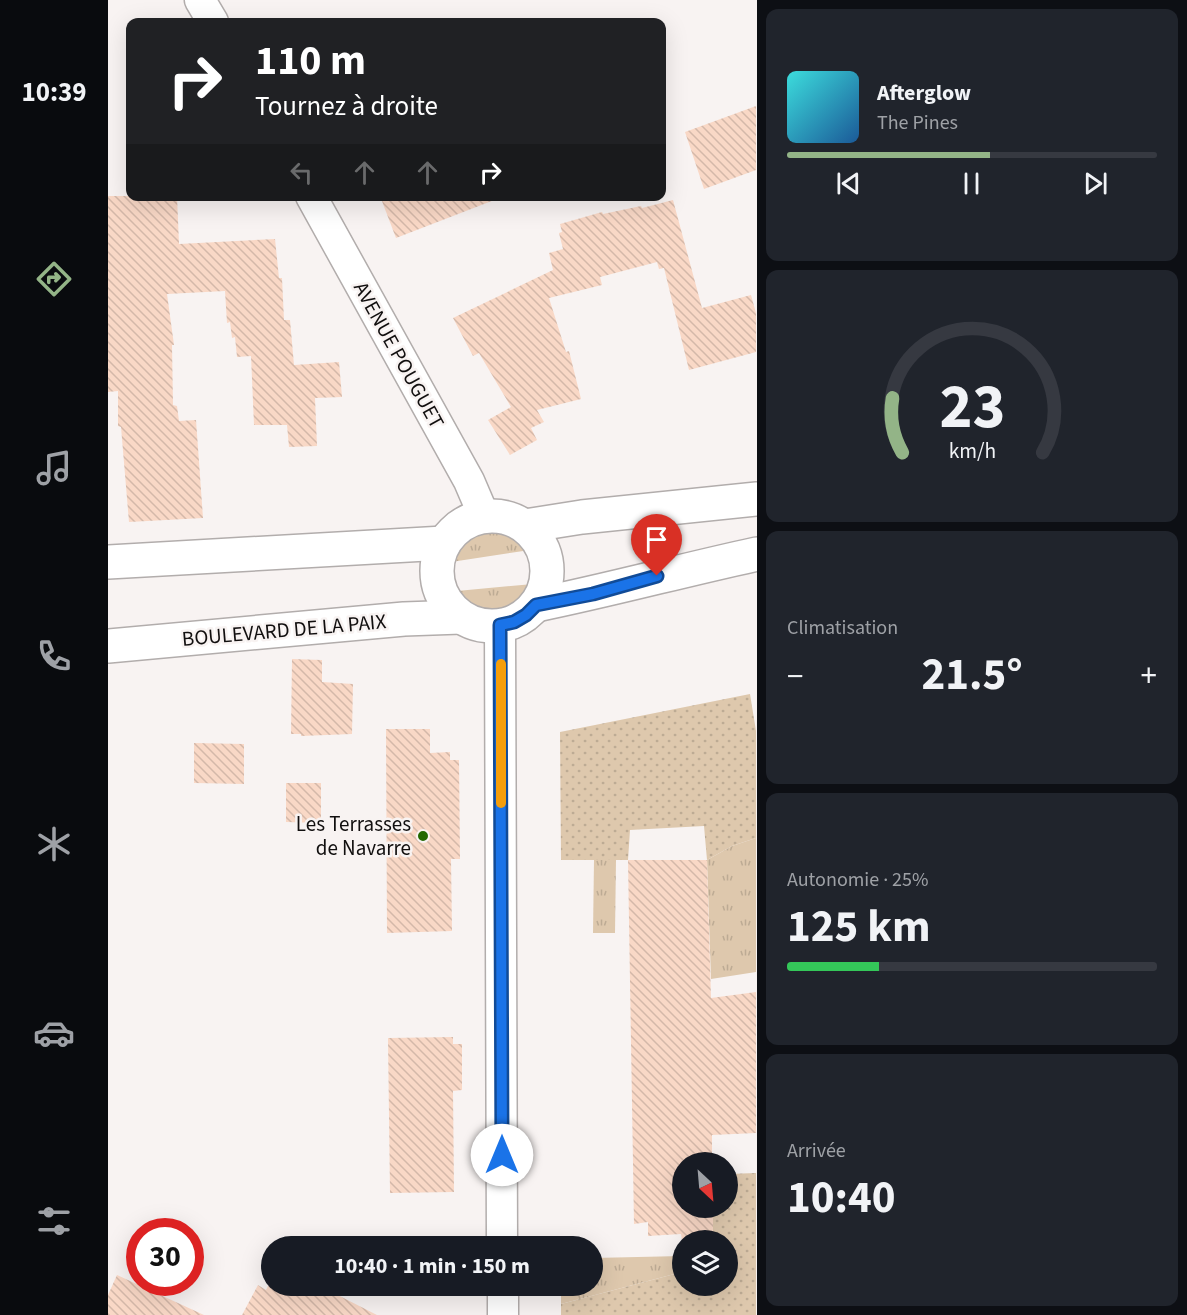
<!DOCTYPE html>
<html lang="fr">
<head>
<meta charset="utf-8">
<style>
	:root { --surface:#171b24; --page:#20242c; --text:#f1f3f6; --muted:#9ea1a6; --line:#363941; --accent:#93b487 }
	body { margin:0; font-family:"Source Sans 3",sans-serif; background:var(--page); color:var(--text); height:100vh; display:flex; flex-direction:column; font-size:22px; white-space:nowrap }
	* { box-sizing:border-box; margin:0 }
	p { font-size:20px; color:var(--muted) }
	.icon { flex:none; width:33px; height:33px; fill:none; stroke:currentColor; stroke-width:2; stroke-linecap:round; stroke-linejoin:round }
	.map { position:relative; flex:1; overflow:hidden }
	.panel { display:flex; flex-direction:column; gap:9px; padding:9px; background:#0d0f14; width:430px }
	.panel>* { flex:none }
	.top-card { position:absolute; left:18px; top:18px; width:540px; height:183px; border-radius:12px; box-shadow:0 6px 24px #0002; background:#202124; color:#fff; overflow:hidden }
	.needle { width:39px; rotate:154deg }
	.buttons { position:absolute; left:564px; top:1152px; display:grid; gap:12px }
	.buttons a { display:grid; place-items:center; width:66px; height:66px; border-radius:50%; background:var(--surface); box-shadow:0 6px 24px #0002; font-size:30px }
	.speed { position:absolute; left:18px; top:1218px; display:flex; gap:12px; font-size:30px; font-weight:700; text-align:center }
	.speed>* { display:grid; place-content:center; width:78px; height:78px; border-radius:50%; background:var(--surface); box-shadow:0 6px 24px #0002; line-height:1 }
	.speed .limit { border:9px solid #d22; background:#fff; color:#111 }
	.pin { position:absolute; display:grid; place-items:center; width:51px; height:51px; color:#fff; margin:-62px -26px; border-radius:50% 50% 50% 0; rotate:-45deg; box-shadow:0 0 6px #0007 }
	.pin .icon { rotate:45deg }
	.me { position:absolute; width:66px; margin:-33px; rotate:0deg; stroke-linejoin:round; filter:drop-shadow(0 0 4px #0008) }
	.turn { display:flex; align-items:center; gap:21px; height:126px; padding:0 30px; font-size:27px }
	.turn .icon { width:78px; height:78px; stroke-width:2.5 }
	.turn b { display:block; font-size:42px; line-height:51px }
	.lanes { display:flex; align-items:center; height:57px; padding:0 30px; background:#0003; justify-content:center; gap:30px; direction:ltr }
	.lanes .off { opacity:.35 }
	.big { font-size:45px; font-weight:700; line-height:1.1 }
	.panel .widget { flex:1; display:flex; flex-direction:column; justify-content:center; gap:9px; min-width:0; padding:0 21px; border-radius:12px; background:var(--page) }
	.panel .dial { align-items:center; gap:0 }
	.dial svg { height:156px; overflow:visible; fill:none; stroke:var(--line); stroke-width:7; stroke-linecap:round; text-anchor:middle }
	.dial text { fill:var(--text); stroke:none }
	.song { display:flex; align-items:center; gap:18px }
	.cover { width:72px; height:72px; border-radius:9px; background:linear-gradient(135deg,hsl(180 70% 55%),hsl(210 70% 35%)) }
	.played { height:6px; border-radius:3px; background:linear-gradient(90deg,var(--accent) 55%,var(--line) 55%) }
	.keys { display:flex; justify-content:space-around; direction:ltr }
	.heat { display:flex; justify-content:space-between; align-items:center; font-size:33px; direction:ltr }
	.charge { height:9px; border-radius:4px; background:linear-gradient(90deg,#34c759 25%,var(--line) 0) }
	.trip { position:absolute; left:153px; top:1236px; width:342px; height:60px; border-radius:30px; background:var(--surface); box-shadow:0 6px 24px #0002; font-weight:700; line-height:60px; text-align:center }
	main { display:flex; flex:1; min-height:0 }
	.tabs { display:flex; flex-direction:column; width:108px; justify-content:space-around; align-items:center; background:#090b0e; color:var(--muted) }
	.tabs .icon { width:42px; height:42px }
	.tabs .selected { color:var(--accent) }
	.tabs b { font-size:27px; color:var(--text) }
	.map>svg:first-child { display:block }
</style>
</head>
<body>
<main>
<nav class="tabs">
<b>10:39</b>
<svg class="icon selected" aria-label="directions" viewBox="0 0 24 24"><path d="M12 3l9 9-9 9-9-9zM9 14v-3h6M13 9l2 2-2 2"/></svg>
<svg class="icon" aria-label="music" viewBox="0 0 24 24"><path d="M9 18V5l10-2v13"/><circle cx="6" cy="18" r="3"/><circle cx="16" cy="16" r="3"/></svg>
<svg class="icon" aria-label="phone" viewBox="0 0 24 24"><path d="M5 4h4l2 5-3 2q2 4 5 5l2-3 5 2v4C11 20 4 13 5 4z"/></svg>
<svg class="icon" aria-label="climate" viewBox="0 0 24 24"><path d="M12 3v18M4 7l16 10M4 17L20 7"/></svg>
<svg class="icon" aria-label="car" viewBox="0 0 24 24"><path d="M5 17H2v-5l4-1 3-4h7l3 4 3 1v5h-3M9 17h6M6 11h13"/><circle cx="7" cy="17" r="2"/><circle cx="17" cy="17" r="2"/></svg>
<svg class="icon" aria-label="filters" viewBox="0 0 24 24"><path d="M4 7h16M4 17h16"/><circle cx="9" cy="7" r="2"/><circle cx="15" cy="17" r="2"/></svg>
</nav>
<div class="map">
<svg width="649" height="1315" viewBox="0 0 649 1315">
	<defs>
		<pattern id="grass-tufts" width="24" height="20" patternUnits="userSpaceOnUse" patternTransform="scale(1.5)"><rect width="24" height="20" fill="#dec8ad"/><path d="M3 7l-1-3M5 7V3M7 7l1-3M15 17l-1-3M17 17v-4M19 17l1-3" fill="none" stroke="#bdab94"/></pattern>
		<pattern id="park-dots" width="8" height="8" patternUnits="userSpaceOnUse" patternTransform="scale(1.5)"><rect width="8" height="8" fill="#dec8ad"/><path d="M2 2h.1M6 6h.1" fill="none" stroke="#bdab94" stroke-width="1.8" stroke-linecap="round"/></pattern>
		<pattern id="building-back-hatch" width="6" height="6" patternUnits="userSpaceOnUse" patternTransform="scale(1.5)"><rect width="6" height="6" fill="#f9d8c6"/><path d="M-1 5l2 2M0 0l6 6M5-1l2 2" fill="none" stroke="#d4b8a9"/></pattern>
	</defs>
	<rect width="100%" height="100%" fill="#f8f3f2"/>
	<!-- grass -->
	<g fill="url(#grass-tufts)">
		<path d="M385 527C401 530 413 536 422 550L343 562C346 540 366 530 385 527Z"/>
		<path d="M425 584C414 618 366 622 349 591Z"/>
		<path d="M648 838V972L603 979 599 860 624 846Z"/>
		<path d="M486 860H508L507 933H485Z"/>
		<path d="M574 1256V1272L453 1304V1286H484L485 1258Z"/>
	</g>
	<!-- park -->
	<g fill="url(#park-dots)">
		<path d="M642 694 648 731V838L624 846 599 860 596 826 522 830 520 860H453L452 732Z"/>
		<path d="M648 1173V1315H453V1304L574 1272V1286H620V1240H605V1208H620V1174Z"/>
	</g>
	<!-- building -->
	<g fill="url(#building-back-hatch)">
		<path d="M648 106V170L596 189 577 132Z"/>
		<path d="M0 196H69L71 244 167 239 171 278H174L176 320H182L186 365 231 362 234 397 207 398 209 446 181 447 179 425H146L143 356 129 357 127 337 124 338 122 322 119 323 117 291 59 294 66 345H64L65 405 69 406 71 421 88 420 95 518 21 522 13 427 10 426V391L0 392Z"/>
		<path d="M272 196H389V199L288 238Z"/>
		<path d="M565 200 594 308 643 295 648 313V352L581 370 556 268 551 269 549 262 492 277 494 285 441 298 458 352 461 351 473 399 429 410 436 422 423 428 429 440 402 455 380 420 403 407 371 353 365 356 345 318 445 270 441 253 455 249 451 233 454 232 452 224 494 212 495 214 533 206 534 208Z"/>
		<path d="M184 659 214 660V682L245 684 244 734 193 736V734H183Z"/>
		<path d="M278 729H322V753L342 752V760H351L352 859H343L344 931 279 933Z"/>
		<path d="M86 743 136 744V784L86 783Z"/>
		<path d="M178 783H213V823L178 822Z"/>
		<path d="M520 860H599L603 998 648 992V1133L604 1135V1162H574V1208H605V1240H574L573 1234 540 1236V1222L526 1224Z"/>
		<path d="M345 1037V1044H354V1090L345 1091 346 1192 282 1193 280 1038Z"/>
		<path d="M9 1275 96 1315H0V1295Z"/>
		<path d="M150 1285 158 1290 160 1286H212L269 1315H134Z"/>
	</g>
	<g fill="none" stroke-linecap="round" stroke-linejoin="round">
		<!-- street casing -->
		<g stroke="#b2adac" stroke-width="33">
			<g id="street">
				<path d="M92 0 105 22"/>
				<path d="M203 196 361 481 376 516"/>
				<path d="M392 625 394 1246"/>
				<path d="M395 1286V1315"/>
			</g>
		</g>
		<!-- secondary casing -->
		<g stroke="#b2adac" stroke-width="36">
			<g id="secondary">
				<circle cx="384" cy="571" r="55"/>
				<path d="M417 526 474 517 649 499"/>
				<path d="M0 562 336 543"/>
				<path d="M428 605C502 590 575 570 649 554"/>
				<path d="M0 646 296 619 353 617"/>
			</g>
		</g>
		<!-- street -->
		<use href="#street" stroke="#fff" stroke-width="30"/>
		<!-- secondary -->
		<use href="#secondary" stroke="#fff" stroke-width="33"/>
	</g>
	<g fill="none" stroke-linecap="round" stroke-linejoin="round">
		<!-- route casing -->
		<g stroke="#114b97" stroke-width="15">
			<path id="route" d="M394 1155 392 625 406 622 418 615 428 605 485 594 549 576"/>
		</g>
		<!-- route -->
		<use href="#route" stroke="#1a73e8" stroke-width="10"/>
		<!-- slow -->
		<path stroke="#f59e0b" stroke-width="10" d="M393 664V803"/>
	</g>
	<!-- markers -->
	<circle fill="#216800" stroke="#f8f3f2" stroke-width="2" cx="315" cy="836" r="6"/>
	<g text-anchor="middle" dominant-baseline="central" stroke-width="5" stroke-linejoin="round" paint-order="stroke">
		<!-- street labels -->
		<g font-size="21" fill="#110f0f" stroke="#f8f3f2">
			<text transform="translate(291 355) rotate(61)">AVENUE POUGUET</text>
			<text transform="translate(176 630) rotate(-5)">BOULEVARD DE LA PAIX</text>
		</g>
		<!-- poi labels -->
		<g font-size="21" fill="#110f0f" stroke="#f8f3f2" text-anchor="end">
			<text x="303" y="824">Les Terrasses<tspan x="303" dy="24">de Navarre</tspan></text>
		</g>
	</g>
</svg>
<div class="buttons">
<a><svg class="needle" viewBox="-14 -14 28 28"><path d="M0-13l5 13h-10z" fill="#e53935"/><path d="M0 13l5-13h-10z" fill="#9ea1a6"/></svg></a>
<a><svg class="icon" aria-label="layers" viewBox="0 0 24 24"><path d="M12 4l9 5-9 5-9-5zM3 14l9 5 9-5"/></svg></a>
</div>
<div class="speed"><div class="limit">30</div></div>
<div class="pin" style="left:549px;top:576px;background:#d93025"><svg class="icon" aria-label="arrive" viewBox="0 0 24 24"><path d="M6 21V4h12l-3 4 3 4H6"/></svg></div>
<svg class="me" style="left:394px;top:1155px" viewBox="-20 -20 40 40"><circle r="19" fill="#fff"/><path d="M0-13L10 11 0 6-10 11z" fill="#1a73e8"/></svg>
<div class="trip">10:40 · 1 min · 150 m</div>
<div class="top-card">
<div class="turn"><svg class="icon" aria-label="right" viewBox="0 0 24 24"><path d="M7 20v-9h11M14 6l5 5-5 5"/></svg><div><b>110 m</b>Tournez à droite</div></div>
<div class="lanes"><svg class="icon off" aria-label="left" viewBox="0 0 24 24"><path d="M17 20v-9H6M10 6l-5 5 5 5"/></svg><svg class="icon off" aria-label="ahead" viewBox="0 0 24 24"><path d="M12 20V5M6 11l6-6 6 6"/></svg><svg class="icon off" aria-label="ahead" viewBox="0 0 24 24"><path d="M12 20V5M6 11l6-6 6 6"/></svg><svg class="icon" aria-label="right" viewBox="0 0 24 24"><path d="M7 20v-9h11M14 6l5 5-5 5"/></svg></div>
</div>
</div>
<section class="panel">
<div class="widget">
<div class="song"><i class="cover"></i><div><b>Afterglow</b><p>The Pines</p></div></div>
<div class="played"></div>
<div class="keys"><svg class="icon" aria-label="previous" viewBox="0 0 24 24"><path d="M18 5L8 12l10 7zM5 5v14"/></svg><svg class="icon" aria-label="pause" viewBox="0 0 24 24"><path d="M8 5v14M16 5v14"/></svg><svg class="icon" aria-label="next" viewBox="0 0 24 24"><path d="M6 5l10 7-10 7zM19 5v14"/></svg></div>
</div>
<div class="widget dial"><svg viewBox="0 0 100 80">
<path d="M14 69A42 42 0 1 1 86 69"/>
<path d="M14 69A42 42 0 0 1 9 41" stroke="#93b487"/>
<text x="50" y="56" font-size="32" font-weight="700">23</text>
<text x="50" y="72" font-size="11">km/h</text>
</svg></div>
<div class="widget"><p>Climatisation</p>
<div class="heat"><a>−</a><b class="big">21.5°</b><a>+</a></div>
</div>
<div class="widget"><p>Autonomie · 25%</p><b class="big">125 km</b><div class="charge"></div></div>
<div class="widget"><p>Arrivée</p><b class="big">10:40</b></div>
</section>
</main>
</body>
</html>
